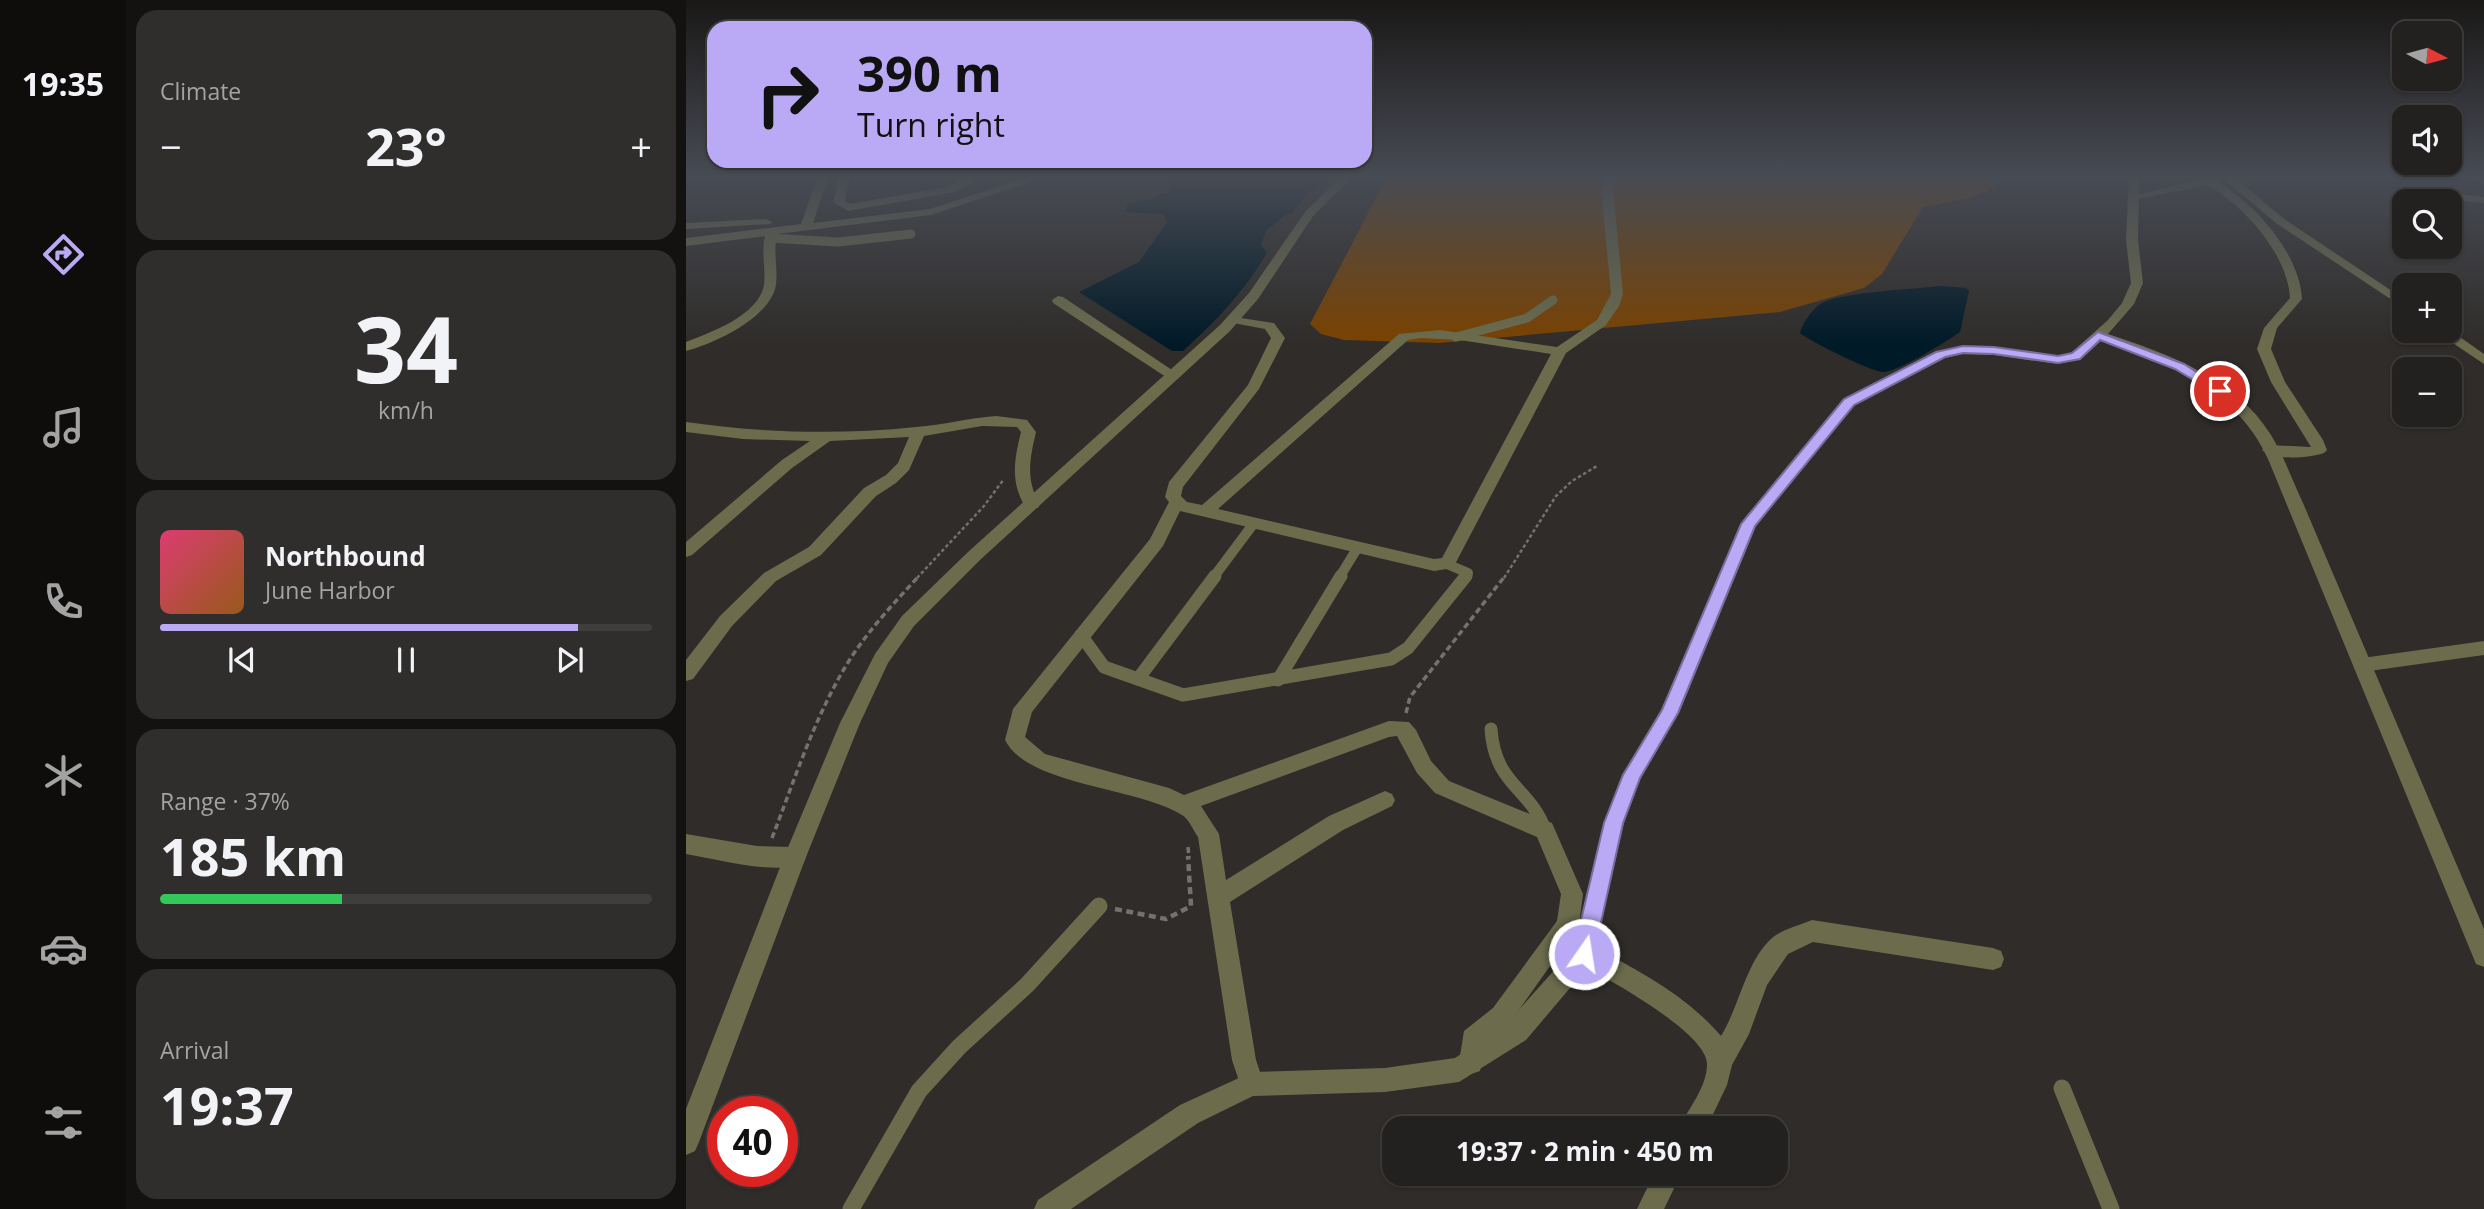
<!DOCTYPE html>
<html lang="en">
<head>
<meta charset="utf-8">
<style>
	:root { --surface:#23211f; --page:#2f2e2c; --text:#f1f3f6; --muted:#a3a3a4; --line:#403e3d; --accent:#baaaf6 }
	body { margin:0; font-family:"Open Sans",sans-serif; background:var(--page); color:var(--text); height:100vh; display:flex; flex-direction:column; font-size:26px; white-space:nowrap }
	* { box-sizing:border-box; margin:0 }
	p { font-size:23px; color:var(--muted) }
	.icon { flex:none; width:38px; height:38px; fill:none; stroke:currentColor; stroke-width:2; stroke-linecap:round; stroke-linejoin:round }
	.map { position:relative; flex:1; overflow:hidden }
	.details { display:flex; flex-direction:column; gap:10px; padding:10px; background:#131211; width:560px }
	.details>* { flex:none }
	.hud { position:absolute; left:21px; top:21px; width:665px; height:147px; border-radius:21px; box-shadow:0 2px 5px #0004,0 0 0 2px var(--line); background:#baaaf6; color:#111; overflow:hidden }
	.needle { width:46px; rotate:96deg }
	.tools { position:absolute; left:1706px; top:21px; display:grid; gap:14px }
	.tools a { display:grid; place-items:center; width:70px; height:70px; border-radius:14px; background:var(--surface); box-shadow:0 2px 5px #0004,0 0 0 2px var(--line); font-size:35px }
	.speed { position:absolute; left:21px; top:1096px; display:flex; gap:14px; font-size:35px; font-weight:700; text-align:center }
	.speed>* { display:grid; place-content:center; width:91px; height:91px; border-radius:50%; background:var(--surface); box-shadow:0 2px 5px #0004,0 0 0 2px var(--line); line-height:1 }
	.speed .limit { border:10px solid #d22; background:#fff; color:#111 }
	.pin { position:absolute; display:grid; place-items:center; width:60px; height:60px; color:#fff; margin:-30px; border:4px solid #fff; border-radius:50%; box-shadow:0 2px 7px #0007 }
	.me { position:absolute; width:77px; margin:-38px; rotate:13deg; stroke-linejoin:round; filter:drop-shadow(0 0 5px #0008) }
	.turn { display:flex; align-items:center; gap:24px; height:147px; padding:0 35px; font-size:32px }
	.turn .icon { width:91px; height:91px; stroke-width:2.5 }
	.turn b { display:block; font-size:49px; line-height:60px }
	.big { font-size:52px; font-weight:700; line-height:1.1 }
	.details .card { flex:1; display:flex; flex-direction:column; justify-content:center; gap:10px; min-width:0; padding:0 24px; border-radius:21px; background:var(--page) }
	.details .dial { align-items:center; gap:0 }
	.dial b { font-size:91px; line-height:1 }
	.song { display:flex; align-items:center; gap:21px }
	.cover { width:84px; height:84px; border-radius:10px; background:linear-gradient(135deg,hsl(340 70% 55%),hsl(30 70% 35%)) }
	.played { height:7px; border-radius:4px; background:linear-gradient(90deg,var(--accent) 85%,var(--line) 85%) }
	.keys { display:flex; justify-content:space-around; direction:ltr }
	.heat { display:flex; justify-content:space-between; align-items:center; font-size:38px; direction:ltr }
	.charge { height:10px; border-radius:5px; background:linear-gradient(90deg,#34c759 37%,var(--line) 0) }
	.trip { position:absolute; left:696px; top:1116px; width:406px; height:70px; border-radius:21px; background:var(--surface); box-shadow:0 2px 5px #0004,0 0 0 2px var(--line); font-weight:700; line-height:70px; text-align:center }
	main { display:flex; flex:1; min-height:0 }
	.dock { display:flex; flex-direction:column; width:126px; justify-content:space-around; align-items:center; background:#0e0d0c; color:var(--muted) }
	.dock .icon { width:49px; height:49px }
	.dock .selected { color:var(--accent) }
	.dock b { font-size:32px; color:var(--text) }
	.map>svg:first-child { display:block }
</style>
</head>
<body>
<main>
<nav class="dock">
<b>19:35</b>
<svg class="icon selected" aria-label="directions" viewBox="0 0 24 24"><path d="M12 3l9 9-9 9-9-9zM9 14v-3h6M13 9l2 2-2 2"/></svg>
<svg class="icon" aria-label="music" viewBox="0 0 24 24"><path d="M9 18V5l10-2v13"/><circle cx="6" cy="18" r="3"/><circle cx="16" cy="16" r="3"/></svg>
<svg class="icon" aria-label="phone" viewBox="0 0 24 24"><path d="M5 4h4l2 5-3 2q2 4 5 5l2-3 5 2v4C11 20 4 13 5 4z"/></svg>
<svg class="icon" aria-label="climate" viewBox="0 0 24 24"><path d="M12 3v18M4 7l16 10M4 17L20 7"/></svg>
<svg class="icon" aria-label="car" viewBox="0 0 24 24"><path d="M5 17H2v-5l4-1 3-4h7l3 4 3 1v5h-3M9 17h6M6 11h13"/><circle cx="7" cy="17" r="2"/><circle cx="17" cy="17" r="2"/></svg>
<svg class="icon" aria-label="filters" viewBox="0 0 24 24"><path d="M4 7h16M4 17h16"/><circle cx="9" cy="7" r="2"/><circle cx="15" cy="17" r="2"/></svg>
</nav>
<section class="details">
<div class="card"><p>Climate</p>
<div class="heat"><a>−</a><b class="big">23°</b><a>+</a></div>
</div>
<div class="card dial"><b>34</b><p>km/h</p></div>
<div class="card">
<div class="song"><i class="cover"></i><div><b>Northbound</b><p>June Harbor</p></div></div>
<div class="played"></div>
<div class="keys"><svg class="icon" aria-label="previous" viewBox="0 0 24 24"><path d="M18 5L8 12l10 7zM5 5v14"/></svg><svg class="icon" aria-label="pause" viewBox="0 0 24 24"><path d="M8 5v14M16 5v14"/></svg><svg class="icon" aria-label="next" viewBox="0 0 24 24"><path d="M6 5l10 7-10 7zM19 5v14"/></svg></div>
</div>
<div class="card"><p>Range · 37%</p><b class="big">185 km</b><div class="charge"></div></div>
<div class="card"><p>Arrival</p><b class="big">19:37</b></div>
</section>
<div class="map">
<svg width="1798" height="1209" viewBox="0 0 1798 1209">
	<rect width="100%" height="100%" fill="#2f2c29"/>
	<!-- forest -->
	<path fill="#7a4200" d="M702 175H1307L1310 187 1284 198 1237 207 1196 274 1178 288 1094 312 754 343 658 340 635 334 624 324Z"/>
	<!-- water -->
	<g fill="#001a27">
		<path d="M488 175H518L528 178 546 175H645L620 195 606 213 598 216 580 231 575 245 581 253C558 292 530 321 497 351H486L393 292 453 262 481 222 477 214 439 212 442 204 470 198 472 195 483 193Z"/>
		<path d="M1255 286 1280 288 1283 291 1274 332C1260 342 1213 371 1198 372 1185 372 1126 342 1114 333 1116 324 1127 308 1136 303 1156 292 1229 289 1255 286Z"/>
	</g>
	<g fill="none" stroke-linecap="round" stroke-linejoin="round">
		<!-- path-far2 -->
		<g stroke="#74716f" stroke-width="2.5" stroke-dasharray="3.5 2.5" stroke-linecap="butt">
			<path d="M231 578 298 506 318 479"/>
			<path d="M818 578 870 496 886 481 911 466"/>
		</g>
		<!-- path-far1 -->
		<g stroke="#74716f" stroke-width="3.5" stroke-dasharray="6 3.5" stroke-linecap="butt">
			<path d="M720 713 724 697 819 576"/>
			<path d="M86 838C108 781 127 722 158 669 178 635 206 605 233 576"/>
			<path d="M502 847 503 858"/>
		</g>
		<!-- path -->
		<path stroke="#74716f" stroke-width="4.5" stroke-dasharray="7 4.5" stroke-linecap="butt" d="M429 909 480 919 505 906 502 856"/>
		<!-- service-far3 -->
		<g stroke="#6c6c4d" stroke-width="9">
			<path d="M84 238 152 242 225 234"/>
			<path d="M770 337 841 318 867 300"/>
		</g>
		<!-- service-far2 -->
		<g stroke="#6c6c4d" stroke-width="10">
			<path d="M761 564 782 573 778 578"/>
			<path d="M527 578 568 523"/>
			<path d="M653 578 672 547"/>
		</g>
		<!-- service-far1 -->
		<g stroke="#6c6c4d" stroke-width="13">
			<path d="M395 635 418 667 497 695 705 659 722 648 780 576"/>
			<path d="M452 679 529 576"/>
			<path d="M592 680 655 576"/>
			<path d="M805 729C809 786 844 787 859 830"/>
		</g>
		<!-- service -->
		<g stroke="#6c6c4d" stroke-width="17">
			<path d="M1376 1088 1425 1209"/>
			<path d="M165 1209 233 1091 273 1047 341 985 413 906"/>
		</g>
		<!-- minor -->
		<g fill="#6c6c4d" fill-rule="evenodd">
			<path d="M132 175H143L127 223 244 209 348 175H365L245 215 91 234C87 251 92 267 90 284 86 317 28 344 0 351V342C25 332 72 316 78 285 80 269 75 253 79 236L0 246V238L115 224Z"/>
			<path d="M154 175H164L159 201 164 204 262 187 287 175H301L269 192 162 211 147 202Z"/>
			<path d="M919 175H929L927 188 937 294 933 306 920 325 880 353 767 568 748 571 494 511 477 546 346 712 339 737 359 754 483 788 498 795 703 721 723 722 730 730 745 761 763 781 866 823 897 894 893 925 823 1024 799 1046 794 1071 785 1074 776 1071 773 1062 778 1031 807 1008 871 921 875 894 851 837 749 793 731 773 711 736 703 737 515 806 533 834 540 880 643 816 699 791 706 794 709 800 706 806 657 830 544 902 570 1060 578 1084 575 1093 566 1096 557 1093 546 1060 512 837C507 830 503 819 496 815 452 787 342 786 319 740L327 709 464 539 483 502 479 497 483 482 562 385 585 338 579 329 542 322V316L588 323 599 338 573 389 497 487 495 496 501 502 516 505 713 334 754 330 871 347 911 320 925 294 915 188ZM735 338 774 340 865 354 756 558 748 559 532 509 722 340Z"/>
			<path d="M1778 175 1798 178V185L1779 177Z"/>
			<path d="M1539 176H1547L1598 219 1718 299V308L1590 223 1539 180Z"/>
			<path d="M1521 178H1535L1536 180 1533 183C1570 204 1614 255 1616 299L1591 328 1585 349 1599 382 1637 440 1641 450 1638 453C1624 458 1587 461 1576 450L1584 445 1625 447 1585 382 1571 349 1578 328 1604 298C1602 255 1558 205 1521 185L1447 200 1441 197Z"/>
			<path d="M1754 192 1798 197V203L1754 198 1750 201H1739L1743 194Z"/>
			<path d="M80 219 86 222 84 224 0 229V223Z"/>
			<path d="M372 296 377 297 495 376 488 380 483 379 367 303 366 300Z"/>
			<path d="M1764 330 1798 354V364L1749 331Z"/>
			<path d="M310 416 341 420 350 432C344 458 339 480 354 504L352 508H340C324 483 328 460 335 432L331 427 296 426 238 436 223 470 210 483 190 496 135 555 90 581 46 626 7 679 0 681V660L34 616 78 573 123 547 178 488 200 475 212 463 223 437 144 441 106 468 6 555 0 557V542L96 460 124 441 57 439 0 432V422C76 433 153 435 230 427 257 425 283 418 310 416Z"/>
			<path d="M1798 641V655L1676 672 1669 670 1667 665 1669 660 1676 658Z"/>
			<path d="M0 834 71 846 109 847 117 850 120 857 117 864C87 875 31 859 0 854Z"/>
			<path d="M1126 920 1307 948 1315 951 1318 959 1315 967 1307 970 1127 942 1102 954 1081 985 1063 1034 1046 1065 1041 1085 1020 1129H993C1002 1108 1021 1088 1021 1064 1021 1032 917 976 890 962L887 954 890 946 898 943 906 946C952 970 1001 996 1035 1036 1053 1007 1060 961 1086 938 1095 930 1114 925 1126 920Z"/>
			<path d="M968 1174H995L978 1209H951Z"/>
		</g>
		<!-- tertiary -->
		<g fill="#6c6c4d" fill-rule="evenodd">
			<path d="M657 175H669L627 216 572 299 544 331 294 560 228 626 202 663 174 723 120 857 13 1142 9 1151 0 1155V1109L98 857 154 723 189 654 216 616 282 552 534 325 563 293 619 212Z"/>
			<path d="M1443 175H1453L1452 240 1457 283 1448 304 1422 334C1482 354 1550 378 1585 435 1598 456 1606 480 1617 503L1798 929V967L1790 964 1582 459C1552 391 1482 363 1415 341L1395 359 1372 364 1308 355 1277 354 1259 358 1168 405 1070 526 993 713 955 778 938 823 906 962 840 1040 773 1082 699 1092 567 1096 512 1123 385 1209H348L352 1200 494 1105 566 1072 699 1068 769 1058 822 1022 888 948 918 823 936 775 975 710 1057 520 1158 399 1250 352 1277 346 1308 347 1372 356 1385 353 1422 320 1436 303 1445 283 1440 240Z"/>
		</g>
	</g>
	<!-- sky -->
	<linearGradient id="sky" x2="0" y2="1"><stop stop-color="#1a1817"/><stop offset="0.51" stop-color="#474b54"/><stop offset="1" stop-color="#474b54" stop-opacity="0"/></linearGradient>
	<rect width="1798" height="345" fill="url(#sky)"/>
	<!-- route -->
	<path fill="#baaaf6" stroke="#796ea0" stroke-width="2" d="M1412 332 1498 364 1540 391 1534 395 1529 393 1489 369 1414 340 1394 359 1372 363 1308 354 1277 353 1259 357 1168 405 1069 526 992 713 954 778 937 823 908 954 905 961 898 964 890 961 887 954 918 823 937 775 976 710 1055 524 1158 399 1250 352 1277 346 1308 347 1372 356 1386 353Z"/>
</svg>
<div class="tools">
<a><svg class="needle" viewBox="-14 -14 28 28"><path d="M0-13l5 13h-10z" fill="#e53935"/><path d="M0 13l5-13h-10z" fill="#a3a3a4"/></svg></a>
<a><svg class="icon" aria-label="sound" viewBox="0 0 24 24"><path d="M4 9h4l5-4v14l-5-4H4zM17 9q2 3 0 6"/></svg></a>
<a><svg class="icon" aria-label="search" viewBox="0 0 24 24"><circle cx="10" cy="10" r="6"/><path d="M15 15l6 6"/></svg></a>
<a>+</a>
<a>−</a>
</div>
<div class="speed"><div class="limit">40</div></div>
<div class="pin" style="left:1534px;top:391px;background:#d93025"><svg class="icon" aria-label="arrive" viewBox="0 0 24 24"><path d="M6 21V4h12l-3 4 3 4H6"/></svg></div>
<svg class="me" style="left:898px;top:954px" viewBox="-20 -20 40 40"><circle r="17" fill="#baaaf6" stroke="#fff" stroke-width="3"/><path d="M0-11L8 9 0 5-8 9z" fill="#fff"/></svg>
<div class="trip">19:37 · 2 min · 450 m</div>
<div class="hud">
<div class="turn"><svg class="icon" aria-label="right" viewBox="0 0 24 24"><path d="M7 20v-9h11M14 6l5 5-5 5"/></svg><div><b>390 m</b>Turn right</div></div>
</div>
</div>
</main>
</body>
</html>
